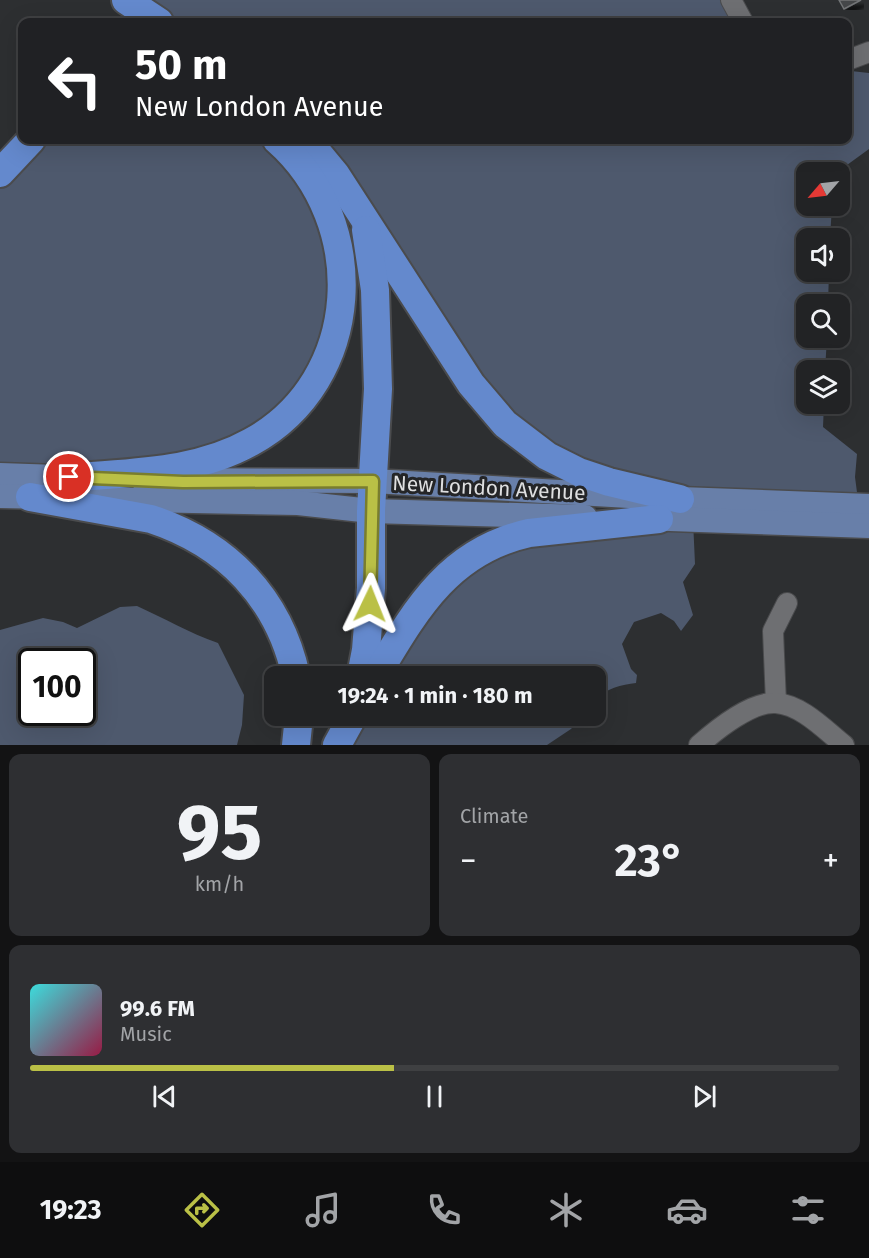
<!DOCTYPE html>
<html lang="en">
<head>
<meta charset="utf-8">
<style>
	:root { --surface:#222325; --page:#2e2f32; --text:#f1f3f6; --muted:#a2a4a7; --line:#3f4042; --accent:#bac046 }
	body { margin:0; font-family:"Fira Sans",sans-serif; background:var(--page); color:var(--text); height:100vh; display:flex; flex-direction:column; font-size:22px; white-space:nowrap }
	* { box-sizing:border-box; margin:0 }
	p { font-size:20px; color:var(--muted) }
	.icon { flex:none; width:33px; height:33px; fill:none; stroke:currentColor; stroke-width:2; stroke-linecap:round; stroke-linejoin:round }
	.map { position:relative; height:745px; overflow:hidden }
	.sheet { display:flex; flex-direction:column; gap:9px; padding:9px; background:#131314; flex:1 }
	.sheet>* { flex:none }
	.hud { position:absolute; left:18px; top:18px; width:834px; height:126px; border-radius:12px; box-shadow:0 6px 24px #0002,0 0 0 2px var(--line); background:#202124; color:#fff; overflow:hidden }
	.needle { width:39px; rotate:242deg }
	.controls { position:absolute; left:796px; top:162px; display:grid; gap:12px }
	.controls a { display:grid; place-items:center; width:54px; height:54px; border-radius:12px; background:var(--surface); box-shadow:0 6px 24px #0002,0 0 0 2px var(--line); font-size:30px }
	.speed { position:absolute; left:18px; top:648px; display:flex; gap:12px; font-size:30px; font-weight:700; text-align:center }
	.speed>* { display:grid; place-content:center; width:78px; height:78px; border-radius:50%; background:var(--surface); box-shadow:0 6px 24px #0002,0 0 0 2px var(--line); line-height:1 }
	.speed .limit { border:3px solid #111; border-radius:9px; background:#fff; color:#111 }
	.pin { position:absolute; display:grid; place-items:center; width:51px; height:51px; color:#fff; margin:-26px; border:3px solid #fff; border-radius:50%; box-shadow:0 2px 6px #0007 }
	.me { position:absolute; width:66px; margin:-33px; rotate:2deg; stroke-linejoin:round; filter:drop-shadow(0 0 4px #0008) }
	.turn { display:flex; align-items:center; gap:21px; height:126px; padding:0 18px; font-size:27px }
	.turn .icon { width:78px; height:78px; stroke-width:2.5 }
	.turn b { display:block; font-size:42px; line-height:51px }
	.big { font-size:45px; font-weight:700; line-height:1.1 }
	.sheet .widget { flex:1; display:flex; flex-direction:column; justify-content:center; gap:9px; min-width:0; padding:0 21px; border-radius:12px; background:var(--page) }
	.sheet .dial { align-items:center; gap:0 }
	.dial b { font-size:78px; line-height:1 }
	.song { display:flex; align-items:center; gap:18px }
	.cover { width:72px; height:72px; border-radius:9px; background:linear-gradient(135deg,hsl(180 70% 55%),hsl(340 70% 35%)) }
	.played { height:6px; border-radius:3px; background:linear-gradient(90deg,var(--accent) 45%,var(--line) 45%) }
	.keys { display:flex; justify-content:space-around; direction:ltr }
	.heat { display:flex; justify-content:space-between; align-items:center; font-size:33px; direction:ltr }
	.sheet .tiles { flex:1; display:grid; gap:9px; grid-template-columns:1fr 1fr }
	.widget:last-child { grid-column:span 2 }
	.trip { position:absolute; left:264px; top:666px; width:342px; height:60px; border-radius:12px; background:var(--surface); box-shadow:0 6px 24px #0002,0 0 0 2px var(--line); font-weight:700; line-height:60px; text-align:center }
	.tab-bar { display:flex; height:96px; justify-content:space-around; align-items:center; background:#0e0e0f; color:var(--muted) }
	.tab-bar .icon { width:42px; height:42px }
	.tab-bar .selected { color:var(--accent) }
	.tab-bar b { font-size:27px; color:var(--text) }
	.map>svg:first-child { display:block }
</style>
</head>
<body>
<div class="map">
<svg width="869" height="745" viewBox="0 0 869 745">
	<defs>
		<filter id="shadow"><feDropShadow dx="5.5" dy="5.5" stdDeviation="1.5" flood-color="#0009"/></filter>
	</defs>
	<rect width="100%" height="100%" fill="#2d2f31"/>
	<!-- green -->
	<g fill="#4e596d" fill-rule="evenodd">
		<path d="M136 0H729L741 22H170Z"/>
		<path d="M851 71 869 73V149L847 165 840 176V172H807V206H832L830 238H807V272H829L828 304H807V338H827L825 370H807V404H824L823 427 857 454 855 477 858 500 738 497 600 475 503 416 317 140H848V75Z"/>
		<path d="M31 140H284L338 227 318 377 215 457 0 471V175Z"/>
		<path d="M693 520 695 564 683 582 693 615 681 631 674 621 661 613 634 622 622 644 631 669 637 675 636 683C622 685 605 688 596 700V676H380L423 601 513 534Z"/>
		<path d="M137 606C164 618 189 633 218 643L244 695 242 725 237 745H0V630L43 618 63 622 77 628 120 607ZM32 662H82V712H32Z"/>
		<path d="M363 716H582L571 729 547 745H348Z"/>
	</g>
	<!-- building -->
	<path fill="#454648" stroke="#737577" stroke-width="1.5" filter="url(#shadow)" d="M839 0H861L844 9Z"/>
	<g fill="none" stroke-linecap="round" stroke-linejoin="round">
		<!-- minor casing -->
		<g stroke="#4a4b4d" stroke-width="22">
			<g id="minor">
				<path d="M731 0 743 22"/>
				<path d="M848 60 869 52"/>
				<path d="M776 703 773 631 787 603"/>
				<path d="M699 745C716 730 752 701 776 703 802 705 825 730 844 745"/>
			</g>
		</g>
		<!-- major casing -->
		<g stroke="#4a4b4d" stroke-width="27">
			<g id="major">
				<path d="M0 475 87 478"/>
				<path d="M143 480 373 481 680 499 869 506"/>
				<path d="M0 496 48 497"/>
				<path d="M92 499 298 503 371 511 585 517"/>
				<path d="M641 518 869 526"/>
			</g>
		</g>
		<!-- highway casing -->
		<g stroke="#4a4b4d" stroke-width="32">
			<g id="highway">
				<path d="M126 0 159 22"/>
				<path d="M307 140 336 175 471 384 505 424 547 456 579 472 609 482 680 499"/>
				<path d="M0 173 31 140"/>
				<path d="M69 478C131 472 196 473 251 442 364 380 370 222 277 140"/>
				<path d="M30 497 151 519C227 544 279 598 296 676"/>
				<path d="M361 676 366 650 371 588V511L378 389 375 290 366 230"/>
				<path d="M376 676C415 611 448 551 529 533L659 519"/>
				<path d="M296 745 299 716"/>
				<path d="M337 745 353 716"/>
			</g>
		</g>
		<!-- minor -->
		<use href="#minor" stroke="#6e6f72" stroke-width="20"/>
		<!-- major -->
		<use href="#major" stroke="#687fa9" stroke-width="24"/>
		<!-- highway -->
		<use href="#highway" stroke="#6489cd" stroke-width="28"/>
	</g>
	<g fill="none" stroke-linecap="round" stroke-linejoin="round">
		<!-- route casing -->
		<g stroke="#797d2e" stroke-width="15">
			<path id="route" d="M69 477 183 482 373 481 370 604"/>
		</g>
		<!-- route -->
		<use href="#route" stroke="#bac046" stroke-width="10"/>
	</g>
	<g text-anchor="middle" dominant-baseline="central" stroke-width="6" stroke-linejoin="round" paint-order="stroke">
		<!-- street labels -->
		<g font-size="21" fill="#dedfe0" stroke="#242527">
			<text transform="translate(489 488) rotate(3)">New London Avenue</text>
		</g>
	</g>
</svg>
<div class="controls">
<a><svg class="needle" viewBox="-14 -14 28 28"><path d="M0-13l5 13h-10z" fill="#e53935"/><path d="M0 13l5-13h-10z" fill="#a2a4a7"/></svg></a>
<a><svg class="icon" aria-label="sound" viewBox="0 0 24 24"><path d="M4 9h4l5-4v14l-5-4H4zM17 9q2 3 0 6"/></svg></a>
<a><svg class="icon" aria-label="search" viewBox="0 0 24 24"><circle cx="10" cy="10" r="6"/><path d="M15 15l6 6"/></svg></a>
<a><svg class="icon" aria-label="layers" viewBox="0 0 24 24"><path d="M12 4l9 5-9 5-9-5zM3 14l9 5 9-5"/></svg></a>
</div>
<div class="speed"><div class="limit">100</div></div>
<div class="pin" style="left:69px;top:477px;background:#d93025"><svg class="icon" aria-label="arrive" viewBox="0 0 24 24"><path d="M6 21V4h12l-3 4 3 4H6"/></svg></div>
<svg class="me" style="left:370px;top:604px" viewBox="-20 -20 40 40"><path d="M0-17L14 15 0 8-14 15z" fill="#bac046" stroke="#fff" stroke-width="4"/></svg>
<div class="trip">19:24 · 1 min · 180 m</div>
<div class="hud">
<div class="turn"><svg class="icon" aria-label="left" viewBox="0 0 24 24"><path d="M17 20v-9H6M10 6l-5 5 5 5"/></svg><div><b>50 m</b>New London Avenue</div></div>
</div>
</div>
<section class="sheet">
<div class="tiles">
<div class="widget dial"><b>95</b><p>km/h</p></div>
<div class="widget"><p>Climate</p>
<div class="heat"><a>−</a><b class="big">23°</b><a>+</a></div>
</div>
<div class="widget">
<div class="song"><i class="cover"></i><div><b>99.6 FM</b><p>Music</p></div></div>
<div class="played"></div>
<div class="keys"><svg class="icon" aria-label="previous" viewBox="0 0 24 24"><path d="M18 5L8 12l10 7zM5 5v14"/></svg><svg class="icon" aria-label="pause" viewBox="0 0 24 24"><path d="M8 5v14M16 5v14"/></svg><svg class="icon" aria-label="next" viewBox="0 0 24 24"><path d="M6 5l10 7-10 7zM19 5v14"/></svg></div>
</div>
</div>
</section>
<nav class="tab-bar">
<b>19:23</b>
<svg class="icon selected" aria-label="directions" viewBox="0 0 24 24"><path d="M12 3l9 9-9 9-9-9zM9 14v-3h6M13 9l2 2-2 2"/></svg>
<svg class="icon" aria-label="music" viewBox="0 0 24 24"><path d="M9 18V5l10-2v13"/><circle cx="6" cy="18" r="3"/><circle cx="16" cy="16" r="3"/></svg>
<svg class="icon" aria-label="phone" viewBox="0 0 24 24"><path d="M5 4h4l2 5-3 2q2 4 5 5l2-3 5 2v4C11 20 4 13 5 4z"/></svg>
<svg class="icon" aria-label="climate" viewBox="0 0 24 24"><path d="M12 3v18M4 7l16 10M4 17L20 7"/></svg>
<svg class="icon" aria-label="car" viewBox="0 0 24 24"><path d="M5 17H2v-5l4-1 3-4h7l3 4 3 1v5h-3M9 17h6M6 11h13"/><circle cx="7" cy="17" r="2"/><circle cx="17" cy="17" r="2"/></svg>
<svg class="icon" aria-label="filters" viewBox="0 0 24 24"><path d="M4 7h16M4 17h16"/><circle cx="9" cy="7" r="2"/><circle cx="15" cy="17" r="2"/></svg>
</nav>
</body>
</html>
